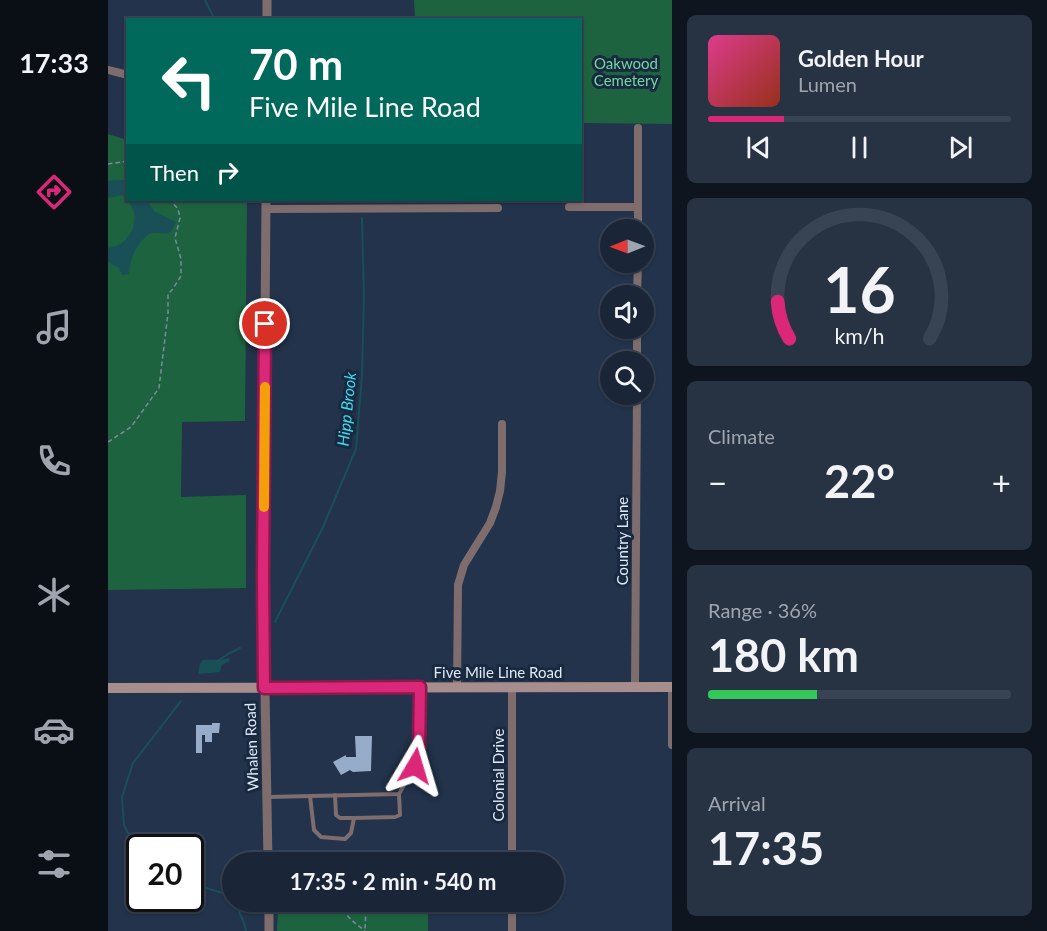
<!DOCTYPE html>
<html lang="en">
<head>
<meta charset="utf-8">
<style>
	:root { --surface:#1a2638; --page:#273243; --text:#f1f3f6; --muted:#9fa5ae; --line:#384353; --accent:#db2777 }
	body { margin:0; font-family:Lato,sans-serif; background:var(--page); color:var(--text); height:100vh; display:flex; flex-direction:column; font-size:22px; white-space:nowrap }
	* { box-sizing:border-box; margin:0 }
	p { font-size:20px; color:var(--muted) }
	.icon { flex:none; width:33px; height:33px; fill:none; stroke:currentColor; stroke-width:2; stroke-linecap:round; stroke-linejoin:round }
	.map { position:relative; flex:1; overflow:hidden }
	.details { display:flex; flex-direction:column; gap:15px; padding:15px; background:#0e151f; width:375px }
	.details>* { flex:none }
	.hud { position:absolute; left:18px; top:18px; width:456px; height:183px; border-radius:0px; box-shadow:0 2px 4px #0004,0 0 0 2px var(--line); background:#00695c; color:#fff; overflow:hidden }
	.needle { width:39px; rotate:269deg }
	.buttons { position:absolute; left:492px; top:219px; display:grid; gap:12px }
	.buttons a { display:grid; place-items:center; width:54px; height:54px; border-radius:50%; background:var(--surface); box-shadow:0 2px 4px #0004,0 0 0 2px var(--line); font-size:30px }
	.speed { position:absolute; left:18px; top:834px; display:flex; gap:12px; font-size:30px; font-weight:700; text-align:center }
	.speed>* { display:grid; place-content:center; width:78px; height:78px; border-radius:50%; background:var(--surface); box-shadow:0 2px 4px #0004,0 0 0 2px var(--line); line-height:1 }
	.speed .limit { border:3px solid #111; border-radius:9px; background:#fff; color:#111 }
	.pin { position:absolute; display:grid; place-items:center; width:51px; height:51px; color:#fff; margin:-26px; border:3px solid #fff; border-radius:50%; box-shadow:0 2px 6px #0007 }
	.me { position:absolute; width:66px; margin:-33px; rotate:7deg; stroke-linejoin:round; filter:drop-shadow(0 0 4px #0008) }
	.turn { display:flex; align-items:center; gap:21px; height:126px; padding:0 24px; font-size:27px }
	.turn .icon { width:78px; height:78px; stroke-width:2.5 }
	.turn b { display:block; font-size:42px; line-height:51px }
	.then { display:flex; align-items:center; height:57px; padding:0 24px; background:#0003; gap:12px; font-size:22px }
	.big { font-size:45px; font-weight:700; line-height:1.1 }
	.details .widget { flex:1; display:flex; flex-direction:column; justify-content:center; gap:9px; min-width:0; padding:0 21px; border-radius:9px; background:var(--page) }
	.details .dial { align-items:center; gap:0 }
	.dial svg { height:156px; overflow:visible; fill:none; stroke:var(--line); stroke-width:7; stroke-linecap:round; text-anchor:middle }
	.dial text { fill:var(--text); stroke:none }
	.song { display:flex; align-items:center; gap:18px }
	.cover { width:72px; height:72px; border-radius:9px; background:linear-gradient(135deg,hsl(330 70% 55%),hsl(10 70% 35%)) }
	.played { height:6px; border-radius:3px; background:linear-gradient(90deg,var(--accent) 25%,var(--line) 25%) }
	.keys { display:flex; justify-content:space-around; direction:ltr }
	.heat { display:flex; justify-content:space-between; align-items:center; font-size:33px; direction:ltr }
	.charge { height:9px; border-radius:4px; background:linear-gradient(90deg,#34c759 36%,var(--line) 0) }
	.trip { position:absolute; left:114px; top:852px; width:342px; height:60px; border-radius:30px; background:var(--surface); box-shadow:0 2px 4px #0004,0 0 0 2px var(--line); font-weight:700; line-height:60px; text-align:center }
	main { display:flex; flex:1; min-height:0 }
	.menu { display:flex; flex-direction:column; width:108px; justify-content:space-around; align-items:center; background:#0a0f16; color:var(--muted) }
	.menu .icon { width:42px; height:42px }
	.menu .current { color:var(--accent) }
	.menu b { font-size:27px; color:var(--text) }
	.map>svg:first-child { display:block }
</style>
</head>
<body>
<main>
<nav class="menu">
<b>17:33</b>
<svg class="icon current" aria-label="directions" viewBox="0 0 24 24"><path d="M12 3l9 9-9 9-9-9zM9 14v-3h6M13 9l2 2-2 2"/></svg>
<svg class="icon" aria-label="music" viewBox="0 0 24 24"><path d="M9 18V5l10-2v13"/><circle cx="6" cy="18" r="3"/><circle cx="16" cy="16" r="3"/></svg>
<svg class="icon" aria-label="phone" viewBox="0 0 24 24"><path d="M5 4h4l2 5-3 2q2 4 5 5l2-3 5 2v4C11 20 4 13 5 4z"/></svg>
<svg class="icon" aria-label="climate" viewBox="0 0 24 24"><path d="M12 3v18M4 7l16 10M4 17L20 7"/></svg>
<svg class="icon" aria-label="car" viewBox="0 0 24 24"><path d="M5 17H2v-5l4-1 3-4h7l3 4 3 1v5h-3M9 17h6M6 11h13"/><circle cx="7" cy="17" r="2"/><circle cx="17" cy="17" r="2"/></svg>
<svg class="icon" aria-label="filters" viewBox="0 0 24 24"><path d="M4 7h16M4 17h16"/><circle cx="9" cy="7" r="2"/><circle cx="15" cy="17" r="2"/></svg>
</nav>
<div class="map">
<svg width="564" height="931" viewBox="0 0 564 931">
	<rect width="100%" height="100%" fill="#22334b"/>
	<!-- green -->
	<g fill="#1e633f">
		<path d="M306 0H564V124L473 123 472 20 307 19Z"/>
		<path d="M0 134 19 140 20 200H139L137 421 74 422 73 497 138 495V588L0 590Z"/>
		<path d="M170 902H320V931H169Z"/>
	</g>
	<!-- water -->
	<g fill="#195058">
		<path d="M6 180H19V199L14 195 0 198V181Z"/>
		<path d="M20 200H39L46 211 68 222C62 240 56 231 44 233 39 234 36 239 33 242 25 252 22 261 21 274L14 275 11 268 0 262V248C17 246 29 230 26 213 25 209 22 204 20 200Z"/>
		<path d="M121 658 122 661 114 665 112 672 90 674 92 664 95 660C104 659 112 661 121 658Z"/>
	</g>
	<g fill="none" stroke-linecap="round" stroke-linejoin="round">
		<!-- stream -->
		<g stroke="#195058" stroke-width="2">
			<path d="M97 0 107 20"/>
			<path d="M167 622 215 527 248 449 254 375 256 296 254 218"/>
			<path d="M111 660 120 654 132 648"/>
			<path d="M32 857 16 825 14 797 25 763 73 701"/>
			<path d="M82 883 124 896"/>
			<path d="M127 902 136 923 138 931"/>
		</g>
	</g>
	<!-- building -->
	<g fill="#97acc9">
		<path d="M104 723H112L111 733H104V742H97V735H94V753H88V725H104Z"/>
		<path d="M247 736H264L263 771 245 772 242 770 233 775 225 762 238 755V757H248Z"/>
	</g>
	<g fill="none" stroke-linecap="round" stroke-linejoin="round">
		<!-- path -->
		<g stroke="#7c8a9e" stroke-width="1.5" stroke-dasharray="4.5 3" stroke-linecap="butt">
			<path d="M0 164 20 161"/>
			<path d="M0 442 23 427 51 388 60 313V294L64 290 73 276V259L67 238 72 218 70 209 62 200"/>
			<path d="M233 902C236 916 246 922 257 931"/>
			<path d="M256 902 258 907 257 930"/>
		</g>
		<!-- service -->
		<g stroke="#7e6d6c" stroke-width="4">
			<path d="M227 795 228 815 232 818H246"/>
			<path d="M202 796 206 830 213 837 237 839 243 833 246 818 287 817 292 815 291 794"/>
			<path d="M160 797 291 794 307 766 311 750 312 688"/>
		</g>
		<!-- minor -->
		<g stroke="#7e6d6c" stroke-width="8">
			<path d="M0 70 20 75"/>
			<path d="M461 207H530"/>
			<path d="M158 209 390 208"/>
			<path d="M530 230V128"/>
			<path d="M529 296 530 262"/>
			<path d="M529 362V328"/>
			<path d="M349 687 350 585 356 565 382 523 388 507 392 491 394 472V424"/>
			<path d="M404 687V862"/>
			<path d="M564 687V745"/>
			<path d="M527 688 529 394"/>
			<path d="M404 902V931"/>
		</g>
		<!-- tertiary -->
		<g stroke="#7e6d6c" stroke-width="9">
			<path d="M159 20V0"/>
			<path d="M158 200 155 577 160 862"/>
			<path d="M161 902V931"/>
		</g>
		<!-- secondary -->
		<path stroke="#a88d8d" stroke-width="10" d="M0 688 564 687"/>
	</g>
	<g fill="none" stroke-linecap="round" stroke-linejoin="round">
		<!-- route casing -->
		<g stroke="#8e194d" stroke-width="15">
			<path id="route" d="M157 324 155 577 156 688 312 687 311 750 307 766"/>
		</g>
		<!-- route -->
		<use href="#route" stroke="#db2777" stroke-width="10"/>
		<!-- slow -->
		<path stroke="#f59e0b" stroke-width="10" d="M156 507 157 387"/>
	</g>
	<g text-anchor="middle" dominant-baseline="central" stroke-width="6" stroke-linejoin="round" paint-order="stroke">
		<!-- park labels -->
		<g font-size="15" fill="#74d89d" stroke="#192940">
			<text x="518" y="63">Oakwood<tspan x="518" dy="17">Cemetery</tspan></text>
		</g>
		<!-- street labels -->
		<g font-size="15" fill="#dee9f8" stroke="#192940">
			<text transform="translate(514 541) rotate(-90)">Country Lane</text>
			<text x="390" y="672">Five Mile Line Road</text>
			<text transform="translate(143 747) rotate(-92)">Whalen Road</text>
			<text transform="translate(390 775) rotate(-90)">Colonial Drive</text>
		</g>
		<!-- water labels -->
		<g font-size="16" font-style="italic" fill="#42dbef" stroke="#192940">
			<text transform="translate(238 409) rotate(-84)">Hipp Brook</text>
		</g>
	</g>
</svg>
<div class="buttons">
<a><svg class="needle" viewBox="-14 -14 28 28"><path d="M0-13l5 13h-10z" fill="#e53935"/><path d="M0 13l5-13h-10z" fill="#9fa5ae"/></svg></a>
<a><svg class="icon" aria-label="sound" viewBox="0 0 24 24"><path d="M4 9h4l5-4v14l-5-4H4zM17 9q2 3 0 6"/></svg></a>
<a><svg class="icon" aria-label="search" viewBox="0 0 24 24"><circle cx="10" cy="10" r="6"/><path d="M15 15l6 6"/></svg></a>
</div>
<div class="speed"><div class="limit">20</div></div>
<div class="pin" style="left:157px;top:324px;background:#d93025"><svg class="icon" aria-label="arrive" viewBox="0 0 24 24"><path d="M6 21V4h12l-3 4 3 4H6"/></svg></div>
<svg class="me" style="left:307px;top:766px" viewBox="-20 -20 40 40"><path d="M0-17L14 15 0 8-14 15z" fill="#db2777" stroke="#fff" stroke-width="4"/></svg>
<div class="trip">17:35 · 2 min · 540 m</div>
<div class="hud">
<div class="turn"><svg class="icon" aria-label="left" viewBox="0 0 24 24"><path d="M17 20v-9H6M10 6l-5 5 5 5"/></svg><div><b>70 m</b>Five Mile Line Road</div></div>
<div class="then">Then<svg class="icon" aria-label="right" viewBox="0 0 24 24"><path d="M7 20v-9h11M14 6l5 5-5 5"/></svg></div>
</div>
</div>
<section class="details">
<div class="widget">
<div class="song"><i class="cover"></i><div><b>Golden Hour</b><p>Lumen</p></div></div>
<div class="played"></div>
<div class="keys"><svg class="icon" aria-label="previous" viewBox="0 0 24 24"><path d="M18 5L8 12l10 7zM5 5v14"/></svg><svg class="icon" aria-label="pause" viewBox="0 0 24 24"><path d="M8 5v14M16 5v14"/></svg><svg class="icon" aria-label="next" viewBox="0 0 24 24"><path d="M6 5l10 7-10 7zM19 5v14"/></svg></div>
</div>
<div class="widget dial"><svg viewBox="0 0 100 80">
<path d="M14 69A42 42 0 1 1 86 69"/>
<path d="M14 69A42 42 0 0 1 8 50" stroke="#db2777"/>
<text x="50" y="56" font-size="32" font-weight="700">16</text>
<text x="50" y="72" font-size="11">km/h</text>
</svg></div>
<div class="widget"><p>Climate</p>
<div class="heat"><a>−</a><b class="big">22°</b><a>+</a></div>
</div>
<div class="widget"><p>Range · 36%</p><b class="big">180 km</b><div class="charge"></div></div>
<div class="widget"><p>Arrival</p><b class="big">17:35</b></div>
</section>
</main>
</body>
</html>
